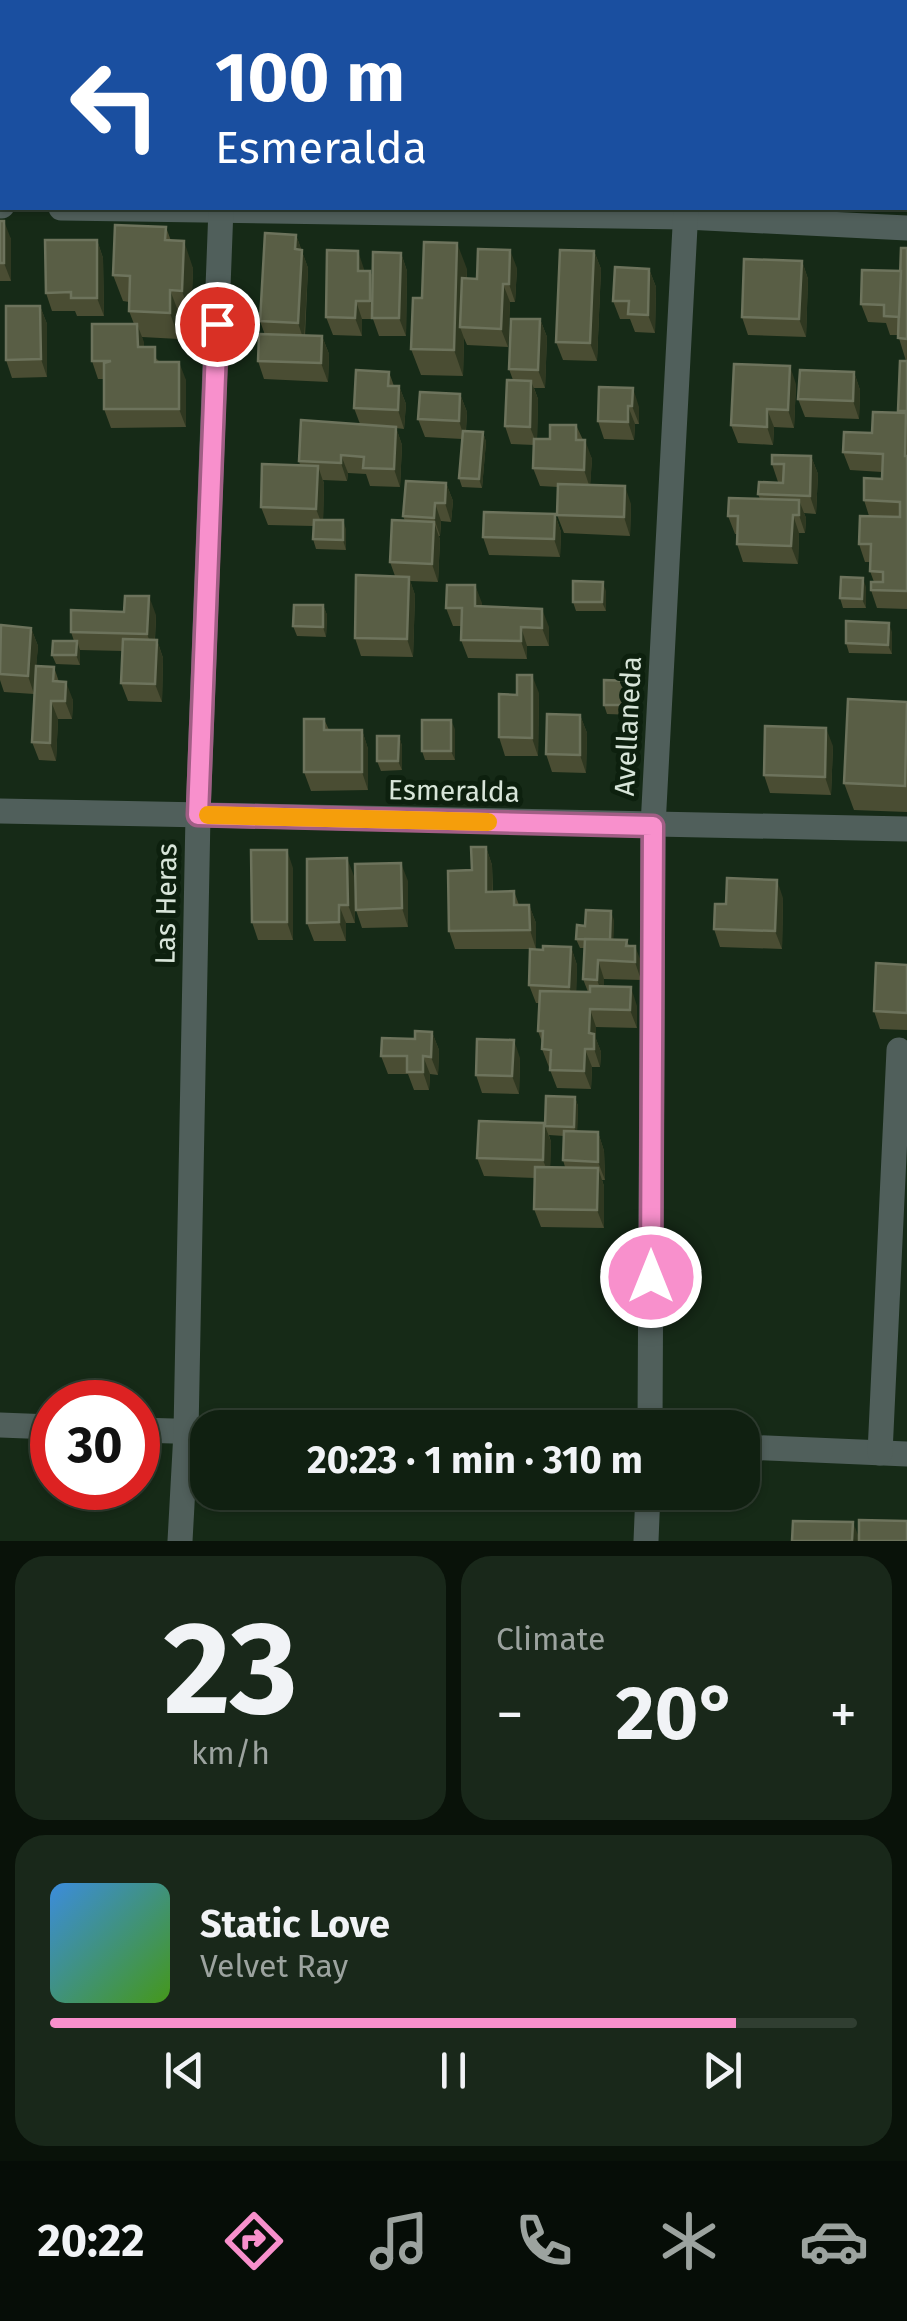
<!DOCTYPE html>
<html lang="en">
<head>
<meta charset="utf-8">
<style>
	:root { --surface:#102011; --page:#19281a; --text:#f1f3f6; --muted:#9ca39f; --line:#303e31; --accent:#f890cc }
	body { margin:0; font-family:"Fira Sans",sans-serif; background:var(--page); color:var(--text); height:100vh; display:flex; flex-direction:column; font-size:38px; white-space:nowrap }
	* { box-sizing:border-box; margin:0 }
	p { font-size:32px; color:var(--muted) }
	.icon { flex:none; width:55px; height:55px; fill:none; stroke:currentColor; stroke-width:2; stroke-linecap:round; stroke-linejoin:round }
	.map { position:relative; height:1541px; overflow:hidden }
	.sheet { display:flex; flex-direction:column; gap:15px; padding:15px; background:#091209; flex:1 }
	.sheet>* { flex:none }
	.hud { position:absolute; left:0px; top:0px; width:908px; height:210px; box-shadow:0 2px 8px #0004,0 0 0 2px var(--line); background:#1a4fa0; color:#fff; overflow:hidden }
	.speed { position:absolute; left:30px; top:1380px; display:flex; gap:20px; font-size:50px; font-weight:700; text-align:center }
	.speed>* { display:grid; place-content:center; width:130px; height:130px; border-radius:50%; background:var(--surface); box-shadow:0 2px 8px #0004,0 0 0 2px var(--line); line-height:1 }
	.speed .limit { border:15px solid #d22; background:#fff; color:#111 }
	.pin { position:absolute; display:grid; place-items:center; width:85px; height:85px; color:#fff; margin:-42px; border:5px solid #fff; border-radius:50%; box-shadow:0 2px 10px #0007 }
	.me { position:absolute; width:110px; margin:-55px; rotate:0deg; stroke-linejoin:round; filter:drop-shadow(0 0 8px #0008) }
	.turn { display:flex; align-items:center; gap:35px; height:210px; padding:0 50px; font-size:45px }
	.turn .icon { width:130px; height:130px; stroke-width:2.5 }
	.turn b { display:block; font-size:70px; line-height:85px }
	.big { font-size:75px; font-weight:700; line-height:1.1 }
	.sheet .widget { flex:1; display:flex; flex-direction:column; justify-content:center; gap:15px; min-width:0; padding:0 35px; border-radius:30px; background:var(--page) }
	.sheet .dial { align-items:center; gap:0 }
	.dial b { font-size:130px; line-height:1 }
	.song { display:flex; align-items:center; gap:30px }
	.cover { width:120px; height:120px; border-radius:15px; background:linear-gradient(135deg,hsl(210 70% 55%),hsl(100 70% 35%)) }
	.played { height:10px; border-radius:5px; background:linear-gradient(90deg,var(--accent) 85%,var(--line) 85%) }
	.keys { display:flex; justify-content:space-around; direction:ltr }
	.heat { display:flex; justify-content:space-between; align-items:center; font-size:55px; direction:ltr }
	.sheet .tiles { flex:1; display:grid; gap:15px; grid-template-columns:1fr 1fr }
	.widget:last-child { grid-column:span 2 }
	.trip { position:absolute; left:190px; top:1410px; width:570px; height:100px; border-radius:30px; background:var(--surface); box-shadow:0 2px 8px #0004,0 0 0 2px var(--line); font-weight:700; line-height:100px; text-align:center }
	.tabs { display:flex; height:160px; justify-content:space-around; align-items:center; background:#060d07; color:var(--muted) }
	.tabs .icon { width:70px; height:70px }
	.tabs .active { color:var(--accent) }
	.tabs b { font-size:45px; color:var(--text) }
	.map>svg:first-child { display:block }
</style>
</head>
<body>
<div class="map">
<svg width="907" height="1541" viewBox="0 0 907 1541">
	<rect width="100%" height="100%" fill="#162a17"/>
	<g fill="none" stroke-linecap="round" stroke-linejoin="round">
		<!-- minor -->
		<g stroke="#505f5b" stroke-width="25">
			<path d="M229 2V0"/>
			<path d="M694 2V0"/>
			<path d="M0 206H2"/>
			<path d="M61 208 686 217 907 228"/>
			<path d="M0 811 907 829"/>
			<path d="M0 1425 52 1427"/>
			<path d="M650 1428 653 826 686 208"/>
			<path d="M138 1430 208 1432"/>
			<path d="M742 1447 907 1454"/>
			<path d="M880 1453 899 1050"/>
			<path d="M180 1541 186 1432 198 815 221 208"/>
			<path d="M646 1541 648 1492"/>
		</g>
	</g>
	<!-- wall -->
	<g fill="#4a4d33" fill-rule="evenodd">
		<path d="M781 0H827V2H782Z"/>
		<path d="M907 0V35H905V2Z"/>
		<rect x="0" y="93" width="2" height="78"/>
		<path d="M0 221 11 239V281H0Z"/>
		<path d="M166 227 171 241 193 268 191 317 180 316 179 339 142 337 144 347 160 362 186 380V427L111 428 104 409V379H98L92 361 134 324 129 311V302L123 301 113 275Z"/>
		<path d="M296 235 308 268 305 336H322L329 354 328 382 264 379 258 361 265 335 260 321Z"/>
		<path d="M97 240 103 258 104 316H77L75 311H52L46 293Z"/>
		<path d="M907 248V609L877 608 871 590 874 582 870 571V562H865L859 544 869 516 864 500 882 479V472L850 470 843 452 899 413 906 361 898 335H890L886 323 868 322 861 304 900 271Z"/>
		<path d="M594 251 601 269 597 361 563 360 556 342Z"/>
		<path d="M401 253 407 271 406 336H379L373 319H362V336L333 335 326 317 364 269V271H370L373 278Z"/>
		<path d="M802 261 808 279 806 337 748 335 742 317Z"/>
		<path d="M517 268 515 302H510L508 347 467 345 464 338 463 376 421 375 411 349 422 298 467 269V279H477Z"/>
		<path d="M649 269 656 287 655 333 635 332 630 319H620L613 301Z"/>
		<path d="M40 306 47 324V377L12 378 6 360Z"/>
		<path d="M540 319 547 337 545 388H534L538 399 537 439H550L576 425 592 459 590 485 631 504 630 536 564 533 557 515 558 487 540 486 533 468 534 445 511 444 505 426 513 380 509 369Z"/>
		<path d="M389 372 394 386H399L406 404 404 429 396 428 402 445 400 487 370 486 366 474 348 473 347 481 323 480 324 484 323 520 346 529V550L316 549 313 539V526L268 525 261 507 300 465 299 461 360 424 354 408Z"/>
		<path d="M854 372 860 390 859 419 805 417 798 399Z"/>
		<path d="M796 384 794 428 774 427 773 445 738 443 731 425Z"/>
		<path d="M599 387 639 407V424H635L634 440 604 439 598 421Z"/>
		<path d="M460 394 467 412 466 431 483 432 486 442 482 488 462 487 459 478 462 439 425 437 418 419Z"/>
		<path d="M811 456 818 474 816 514 804 513 806 518 805 533H799L798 564 743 562 737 544V534H735L728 516 760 499 758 494 778 482 772 464Z"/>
		<path d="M446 483 453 501 451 522 441 521 440 536H439L440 540 438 582 410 581 415 595 413 657 361 656 355 638 395 576 390 562 405 521 403 516Z"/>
		<path d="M555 514 561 532 560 557 489 555 483 537Z"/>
		<path d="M475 585 482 606 549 627V646H527V659L468 658 461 640V626H453L446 608Z"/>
		<path d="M866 587V608H843L840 598Z"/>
		<path d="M606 591V611H576L573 602Z"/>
		<path d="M323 605 327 615 326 637 297 636 293 626Z"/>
		<path d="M156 615 155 640H157L163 658 162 702 128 701 121 683 123 651 80 650V665L56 664 52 655 74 641 71 632Z"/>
		<path d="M31 628 38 646 36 666 54 667 59 682 73 700 72 719H58L56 761 39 760 32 742 34 694 4 692 0 680V641Z"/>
		<path d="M892 632V654L849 653 846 643Z"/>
		<path d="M634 690V715L607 714 604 705Z"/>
		<path d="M539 693 538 756H505L499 737 517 695Z"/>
		<path d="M907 702V812L854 810 844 783Z"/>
		<path d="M580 715 587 733 586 773 552 772 546 754Z"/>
		<path d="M324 719 329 730H362L368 749V790L311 791 304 772Z"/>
		<path d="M455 729V760H425L422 751Z"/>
		<path d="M399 736 402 746V770L381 771 377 761Z"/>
		<path d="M833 746 831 795 770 793 764 775Z"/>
		<path d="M486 847 492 865 493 892 514 891 519 905H529L536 923V949H455L449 931 472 870Z"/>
		<path d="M293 868V940H258L252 922Z"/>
		<path d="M354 876 355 923H346V941H314L307 923Z"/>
		<path d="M408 881V927L362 928 356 910Z"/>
		<path d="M783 898 782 949 720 947 714 929 726 904Z"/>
		<path d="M614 920 613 940H627L629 946 642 964 641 980 604 979V986L637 1006V1028L596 1027V1039L601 1052 600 1067H592L591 1089 557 1088 542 1049V1042L538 1031 539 1003H536L529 985 543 950 571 947 577 965 576 992H588L583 979 584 948H580L576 939 585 926Z"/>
		<path d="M907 965V1030L880 1029 874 1011Z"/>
		<path d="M432 1032 439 1050 438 1075 430 1074 429 1090H414L408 1074H388L381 1056Z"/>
		<path d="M520 1058 519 1094 482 1093 476 1075Z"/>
		<path d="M575 1097 578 1106 577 1132H598L604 1151 605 1180H602L604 1186V1228L541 1227 534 1209 535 1178 484 1176 477 1158 544 1123ZM549 1135 564 1136 563 1160 565 1167H550L551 1142Z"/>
	</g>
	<!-- shaded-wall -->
	<g fill="#2f3821">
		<path d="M4 221 11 239V281L4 263Z"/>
		<path d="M296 235 308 268 304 341 298 323Z"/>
		<path d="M97 240 103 258 104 316 97 298Z"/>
		<path d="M184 241 193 268 191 317 182 291Z"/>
		<path d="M457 243 467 269 465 327H460L464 338 463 376 454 350Z"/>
		<path d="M510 250 517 268 515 302 509 284Z"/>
		<path d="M358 251 364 269V289L358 271Z"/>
		<path d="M594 251 601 269 597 361 590 343Z"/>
		<path d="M401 253 407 271 406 336 399 318Z"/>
		<path d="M802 261 808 279 806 337 799 319Z"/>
		<path d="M649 269 656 287 655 333 648 315Z"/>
		<path d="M370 271 377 289 376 319 370 301Z"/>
		<path d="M503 284 510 302 508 347 501 329Z"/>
		<path d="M170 290 180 316 179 339 170 313Z"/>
		<path d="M356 301 362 319V336L355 318Z"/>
		<path d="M40 306 47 324V377L41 359Z"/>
		<path d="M540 319 547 337 545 388 538 370Z"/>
		<path d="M137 324 144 342V365L138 347Z"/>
		<path d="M322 336 329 354 328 382 321 363Z"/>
		<path d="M179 362 186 380V427L179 409Z"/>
		<path d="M790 366 796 384 794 428 788 410Z"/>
		<path d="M854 372 860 390 859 419 853 401Z"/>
		<path d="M531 381 538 399 537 445 530 427Z"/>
		<path d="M399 386 406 404 404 429 398 410Z"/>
		<path d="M633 388 639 407V424L632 406Z"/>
		<path d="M460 394 467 412 465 440 459 421Z"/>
		<path d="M628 406 635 424 634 440 628 422Z"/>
		<path d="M767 409 774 427 773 445 767 427Z"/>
		<path d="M396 427 402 445 400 487 394 469Z"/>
		<path d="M483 432 486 442 482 488 479 479Z"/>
		<path d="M585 440 592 459 590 488 584 470Z"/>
		<path d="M341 455 348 473 347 481 341 463Z"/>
		<path d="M811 456 818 474 816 514 810 496Z"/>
		<path d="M318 466 324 484 323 527 316 509Z"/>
		<path d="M446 483 453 501 451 522 445 503Z"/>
		<path d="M625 486 631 504 630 536 624 517Z"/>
		<path d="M799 500 806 518 805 533 799 515Z"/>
		<path d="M435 503 441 521 440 536 434 518Z"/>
		<path d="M555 514 561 532 560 557 554 539Z"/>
		<path d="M793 515 799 533 798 564 791 546Z"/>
		<path d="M343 520 346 529V550L343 540Z"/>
		<path d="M434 522 440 540 438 582 432 564Z"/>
		<path d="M409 577 415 595 413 657 407 639Z"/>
		<path d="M863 578 866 587V608L862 599Z"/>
		<path d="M603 582 606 591V611L602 602Z"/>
		<path d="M475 585 482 603V624L475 606Z"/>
		<path d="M149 596 156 615 154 652 147 634Z"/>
		<path d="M323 605 327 615 326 637 323 627Z"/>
		<path d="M542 609 549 627V646L542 628Z"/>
		<path d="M889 623 892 632V654L888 645Z"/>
		<path d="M521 627 527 646V659L521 641Z"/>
		<path d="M31 628 38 646 34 694 28 676Z"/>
		<path d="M157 640 163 658 162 702 155 684Z"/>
		<path d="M77 641 80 650V665L76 655Z"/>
		<path d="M532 675 539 693 538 756 532 738Z"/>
		<path d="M631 681 634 690V715L630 705Z"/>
		<path d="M66 682 73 700 72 719 65 701Z"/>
		<path d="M51 701 58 719 56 761 50 743Z"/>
		<path d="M580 715 587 733 586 773 580 755Z"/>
		<path d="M451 720 455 729V760L451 751Z"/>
		<path d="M826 728 833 746 831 795 825 777Z"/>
		<path d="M362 730 368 749V790L362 772Z"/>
		<path d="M399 736 402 746V770L398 761Z"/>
		<path d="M486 847 492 865 493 910 486 892Z"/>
		<path d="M287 850 293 868V940L287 922Z"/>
		<path d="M347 858 354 876 355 923 348 905Z"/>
		<path d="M401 863 408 881V927L402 908Z"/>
		<path d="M777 880 783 898 782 949 775 931Z"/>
		<path d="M339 905 346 923V941L339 922Z"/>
		<path d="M529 905 536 923V949L530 930Z"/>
		<path d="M611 911 614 920 613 949 610 940Z"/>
		<path d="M635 946 642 964 641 980 635 962Z"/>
		<path d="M571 947 577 965 576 1005 569 987Z"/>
		<path d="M598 960 604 979V998L597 980Z"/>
		<path d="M631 987 637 1006V1028L630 1010Z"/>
		<path d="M590 1009 596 1027V1039L601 1052 600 1067 589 1033Z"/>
		<path d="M432 1032 439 1050 438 1075 431 1057Z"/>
		<path d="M514 1040 520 1058 519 1094 512 1076Z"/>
		<path d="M585 1049 592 1067 591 1089 584 1071Z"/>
		<path d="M423 1056 430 1074 429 1090 423 1072Z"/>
		<path d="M575 1097 578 1106 577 1136 574 1127Z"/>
		<path d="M544 1123 551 1142 550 1178 543 1160Z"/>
		<path d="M598 1132 604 1151 605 1180 598 1162Z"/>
		<path d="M598 1168 604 1186V1228L597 1210Z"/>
		<path d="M853 1522 860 1540V1541H852Z"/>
	</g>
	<!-- building -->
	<g fill="#595e45" stroke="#6d735c" stroke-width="2.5">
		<path d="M150 0H209L208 2H150Z"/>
		<rect x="304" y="0" width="37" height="2"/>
		<rect x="574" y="0" width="31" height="2"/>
		<rect x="828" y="0" width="63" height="2"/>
		<path d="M894 0H907V17H905V2H894Z"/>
		<rect x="0" y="93" width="2" height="60"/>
		<rect x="0" y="221" width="4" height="42"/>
		<path d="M115 225 166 227 165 240 184 241 182 291 170 290V313L129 311 130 276 113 275Z"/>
		<path d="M265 233 296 235 295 249 302 250 298 323 260 321Z"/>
		<path d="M45 240H97V298H71V292L46 293Z"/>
		<path d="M424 242 457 243 454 350 411 349 413 298H422Z"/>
		<path d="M901 248H907V339L898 338Z"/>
		<path d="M478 249 510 250 509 284H503L501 329 460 327 462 278 477 279Z"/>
		<path d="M327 250 358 251V271H370V301H356L355 318 326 317Z"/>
		<path d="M560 250 594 251 590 343 556 342Z"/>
		<path d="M373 252 401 253 399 318H372Z"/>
		<path d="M744 259 802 261 799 319 742 317Z"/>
		<path d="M615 267 649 269 648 315 628 314 629 301H613Z"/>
		<path d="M862 270 901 271 899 317 884 316V305L861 304Z"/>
		<path d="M6 306H40L41 359 6 360Z"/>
		<path d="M511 319H540L538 370 509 369Z"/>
		<path d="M92 324H137L138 347H155V362H179V409H104V363L111 361H92Z"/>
		<path d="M259 334 322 336 321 363 258 361Z"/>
		<path d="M900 361H907V411H898Z"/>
		<path d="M734 364 790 366 788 410 767 409V427L731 425Z"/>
		<path d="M356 370 389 372 388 386H399L398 410 354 408Z"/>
		<path d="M800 370 854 372 853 401 798 399Z"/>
		<path d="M507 380 531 381 530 427 505 426Z"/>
		<path d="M599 387 633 388 632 406H628V422L598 421Z"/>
		<path d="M420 392 460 394 459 421 418 419Z"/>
		<path d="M873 412 906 413 905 456H907V591L871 590V582H883V572L870 571 871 544H859L860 516 900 517V502L864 500V478L882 479 883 454 843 452 844 432 872 433Z"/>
		<path d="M301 420 396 427 394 469 363 468 364 457 341 455V463L299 461Z"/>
		<path d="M550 425H576V440H585L584 470 533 468 534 439H550Z"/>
		<path d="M463 431 483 432 479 479 459 478Z"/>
		<path d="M772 455 811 456 810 496 758 494 759 482 783 483 784 464H772Z"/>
		<path d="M262 464 318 466 316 509 261 507Z"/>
		<path d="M406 481 446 483 445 503H435L434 518 403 516Z"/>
		<path d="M558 484 625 486 624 517 557 515Z"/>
		<path d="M729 498 799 500V515H793L791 546 737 544 738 516H728Z"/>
		<path d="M484 512 555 514 554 539 483 537Z"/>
		<path d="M314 520H343V540L313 539Z"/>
		<path d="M392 520 434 522 432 564 390 562Z"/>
		<path d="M356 575 409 577 407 639 355 638Z"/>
		<path d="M841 577 863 578 862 599 840 598Z"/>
		<path d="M573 581 603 582 602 602H573Z"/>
		<path d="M447 585H475V606L542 609V628L521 627V641L461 640 462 608H446Z"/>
		<path d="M125 596H149L147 634 71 632V610L124 612Z"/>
		<path d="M294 605H323V627L293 626Z"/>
		<path d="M846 621 889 623 888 645 846 643Z"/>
		<path d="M1 625 31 628 28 676 0 674Z"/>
		<path d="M123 639 157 640 155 684 121 683Z"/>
		<path d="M53 641H77L76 655H52Z"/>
		<path d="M36 666 54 667 53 681 66 682 65 701H51L50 743 32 742Z"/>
		<path d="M517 675H532V738L499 737V694L517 695Z"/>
		<path d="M604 680 631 681 630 705H604Z"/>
		<path d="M848 699 907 702 905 786 844 783Z"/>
		<path d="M547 714 580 715V755L546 754Z"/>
		<path d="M304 719H324V730H362V772H304Z"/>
		<rect x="422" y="720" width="29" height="31"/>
		<path d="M765 726 826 728 825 777 764 775Z"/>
		<path d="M377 736H399L398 761H377Z"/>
		<path d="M471 847H486V892L514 891V905H529L530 930 449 931 448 871 472 870Z"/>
		<path d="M251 850H287V922H252Z"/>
		<path d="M347 858 348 905H339V922L307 923V859Z"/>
		<path d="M401 863 402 908 356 910 355 864Z"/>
		<path d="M727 878 777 880 775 931 714 929 715 904H726Z"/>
		<path d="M586 910 611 911 610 940 576 939 577 925 585 926Z"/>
		<path d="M585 939 627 940 626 946H635V962L598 960 597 980 583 979Z"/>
		<path d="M543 946 571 947 569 987 529 985 530 949 543 950Z"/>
		<path d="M876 963 907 965V1013L874 1011Z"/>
		<path d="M590 986 631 987 630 1010 590 1009 589 1033 594 1034V1049H585L584 1071 550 1070 551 1050 542 1049 543 1031H538L540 991 590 992Z"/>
		<path d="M415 1031 432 1032 431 1057 423 1056V1072H407V1056H381L382 1038 415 1039Z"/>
		<path d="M477 1039 514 1040 512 1076 476 1075Z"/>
		<path d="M546 1096 575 1097 574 1127 545 1126Z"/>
		<path d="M479 1121 544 1123 543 1160 477 1158Z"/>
		<path d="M564 1131 598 1132V1162L563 1160Z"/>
		<path d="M535 1167 598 1168 597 1210 534 1209Z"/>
		<path d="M859 1520 907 1521V1541H859Z"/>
		<path d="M793 1521 853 1522 852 1541H792Z"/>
	</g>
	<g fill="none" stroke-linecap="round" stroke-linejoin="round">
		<!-- route casing -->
		<g stroke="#a15e85" stroke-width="25">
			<path id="route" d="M217 324 198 815 653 826 651 1277"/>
		</g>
		<!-- route -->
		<use href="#route" stroke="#f890cc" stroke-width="18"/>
		<!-- slow -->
		<path stroke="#f59e0b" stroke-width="18" d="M208 815 488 822"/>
	</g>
	<g text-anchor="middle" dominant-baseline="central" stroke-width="10" stroke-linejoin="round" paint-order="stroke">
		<!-- street labels -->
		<g font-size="28" fill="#d8e5d9" stroke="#0d200e">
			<text transform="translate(628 726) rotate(-87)">Avellaneda</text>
			<text transform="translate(454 791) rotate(1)">Esmeralda</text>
			<text transform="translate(166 904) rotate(-89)">Las Heras</text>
		</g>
	</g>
</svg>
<div class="speed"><div class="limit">30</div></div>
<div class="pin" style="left:217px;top:324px;background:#d93025"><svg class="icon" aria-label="arrive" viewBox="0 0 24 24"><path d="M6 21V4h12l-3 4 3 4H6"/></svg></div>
<svg class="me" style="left:651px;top:1277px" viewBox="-20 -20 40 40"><circle r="17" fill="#f890cc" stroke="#fff" stroke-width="3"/><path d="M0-11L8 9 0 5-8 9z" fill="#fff"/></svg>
<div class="trip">20:23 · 1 min · 310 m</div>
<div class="hud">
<div class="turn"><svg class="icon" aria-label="left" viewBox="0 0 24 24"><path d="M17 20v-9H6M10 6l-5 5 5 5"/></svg><div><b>100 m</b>Esmeralda</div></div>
</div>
</div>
<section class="sheet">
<div class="tiles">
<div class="widget dial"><b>23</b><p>km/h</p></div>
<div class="widget"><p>Climate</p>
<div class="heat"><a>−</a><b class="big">20°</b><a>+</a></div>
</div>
<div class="widget">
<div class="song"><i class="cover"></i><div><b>Static Love</b><p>Velvet Ray</p></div></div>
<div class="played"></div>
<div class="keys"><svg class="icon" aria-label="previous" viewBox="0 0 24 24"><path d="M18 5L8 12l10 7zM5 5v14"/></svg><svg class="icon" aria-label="pause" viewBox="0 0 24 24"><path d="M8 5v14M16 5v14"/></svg><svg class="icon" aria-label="next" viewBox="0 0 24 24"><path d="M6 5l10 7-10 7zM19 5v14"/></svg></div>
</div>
</div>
</section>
<nav class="tabs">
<b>20:22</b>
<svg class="icon active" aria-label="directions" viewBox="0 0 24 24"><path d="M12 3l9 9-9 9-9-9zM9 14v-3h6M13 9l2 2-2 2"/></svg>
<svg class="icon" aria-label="music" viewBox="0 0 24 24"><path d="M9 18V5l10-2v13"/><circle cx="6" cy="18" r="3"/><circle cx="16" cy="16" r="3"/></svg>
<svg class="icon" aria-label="phone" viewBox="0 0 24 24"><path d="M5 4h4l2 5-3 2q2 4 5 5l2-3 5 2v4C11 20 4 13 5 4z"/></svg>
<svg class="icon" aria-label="climate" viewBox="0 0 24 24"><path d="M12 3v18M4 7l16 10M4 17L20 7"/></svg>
<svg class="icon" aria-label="car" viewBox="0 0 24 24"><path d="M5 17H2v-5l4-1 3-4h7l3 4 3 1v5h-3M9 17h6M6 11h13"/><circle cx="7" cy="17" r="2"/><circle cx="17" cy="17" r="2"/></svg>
</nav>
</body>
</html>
